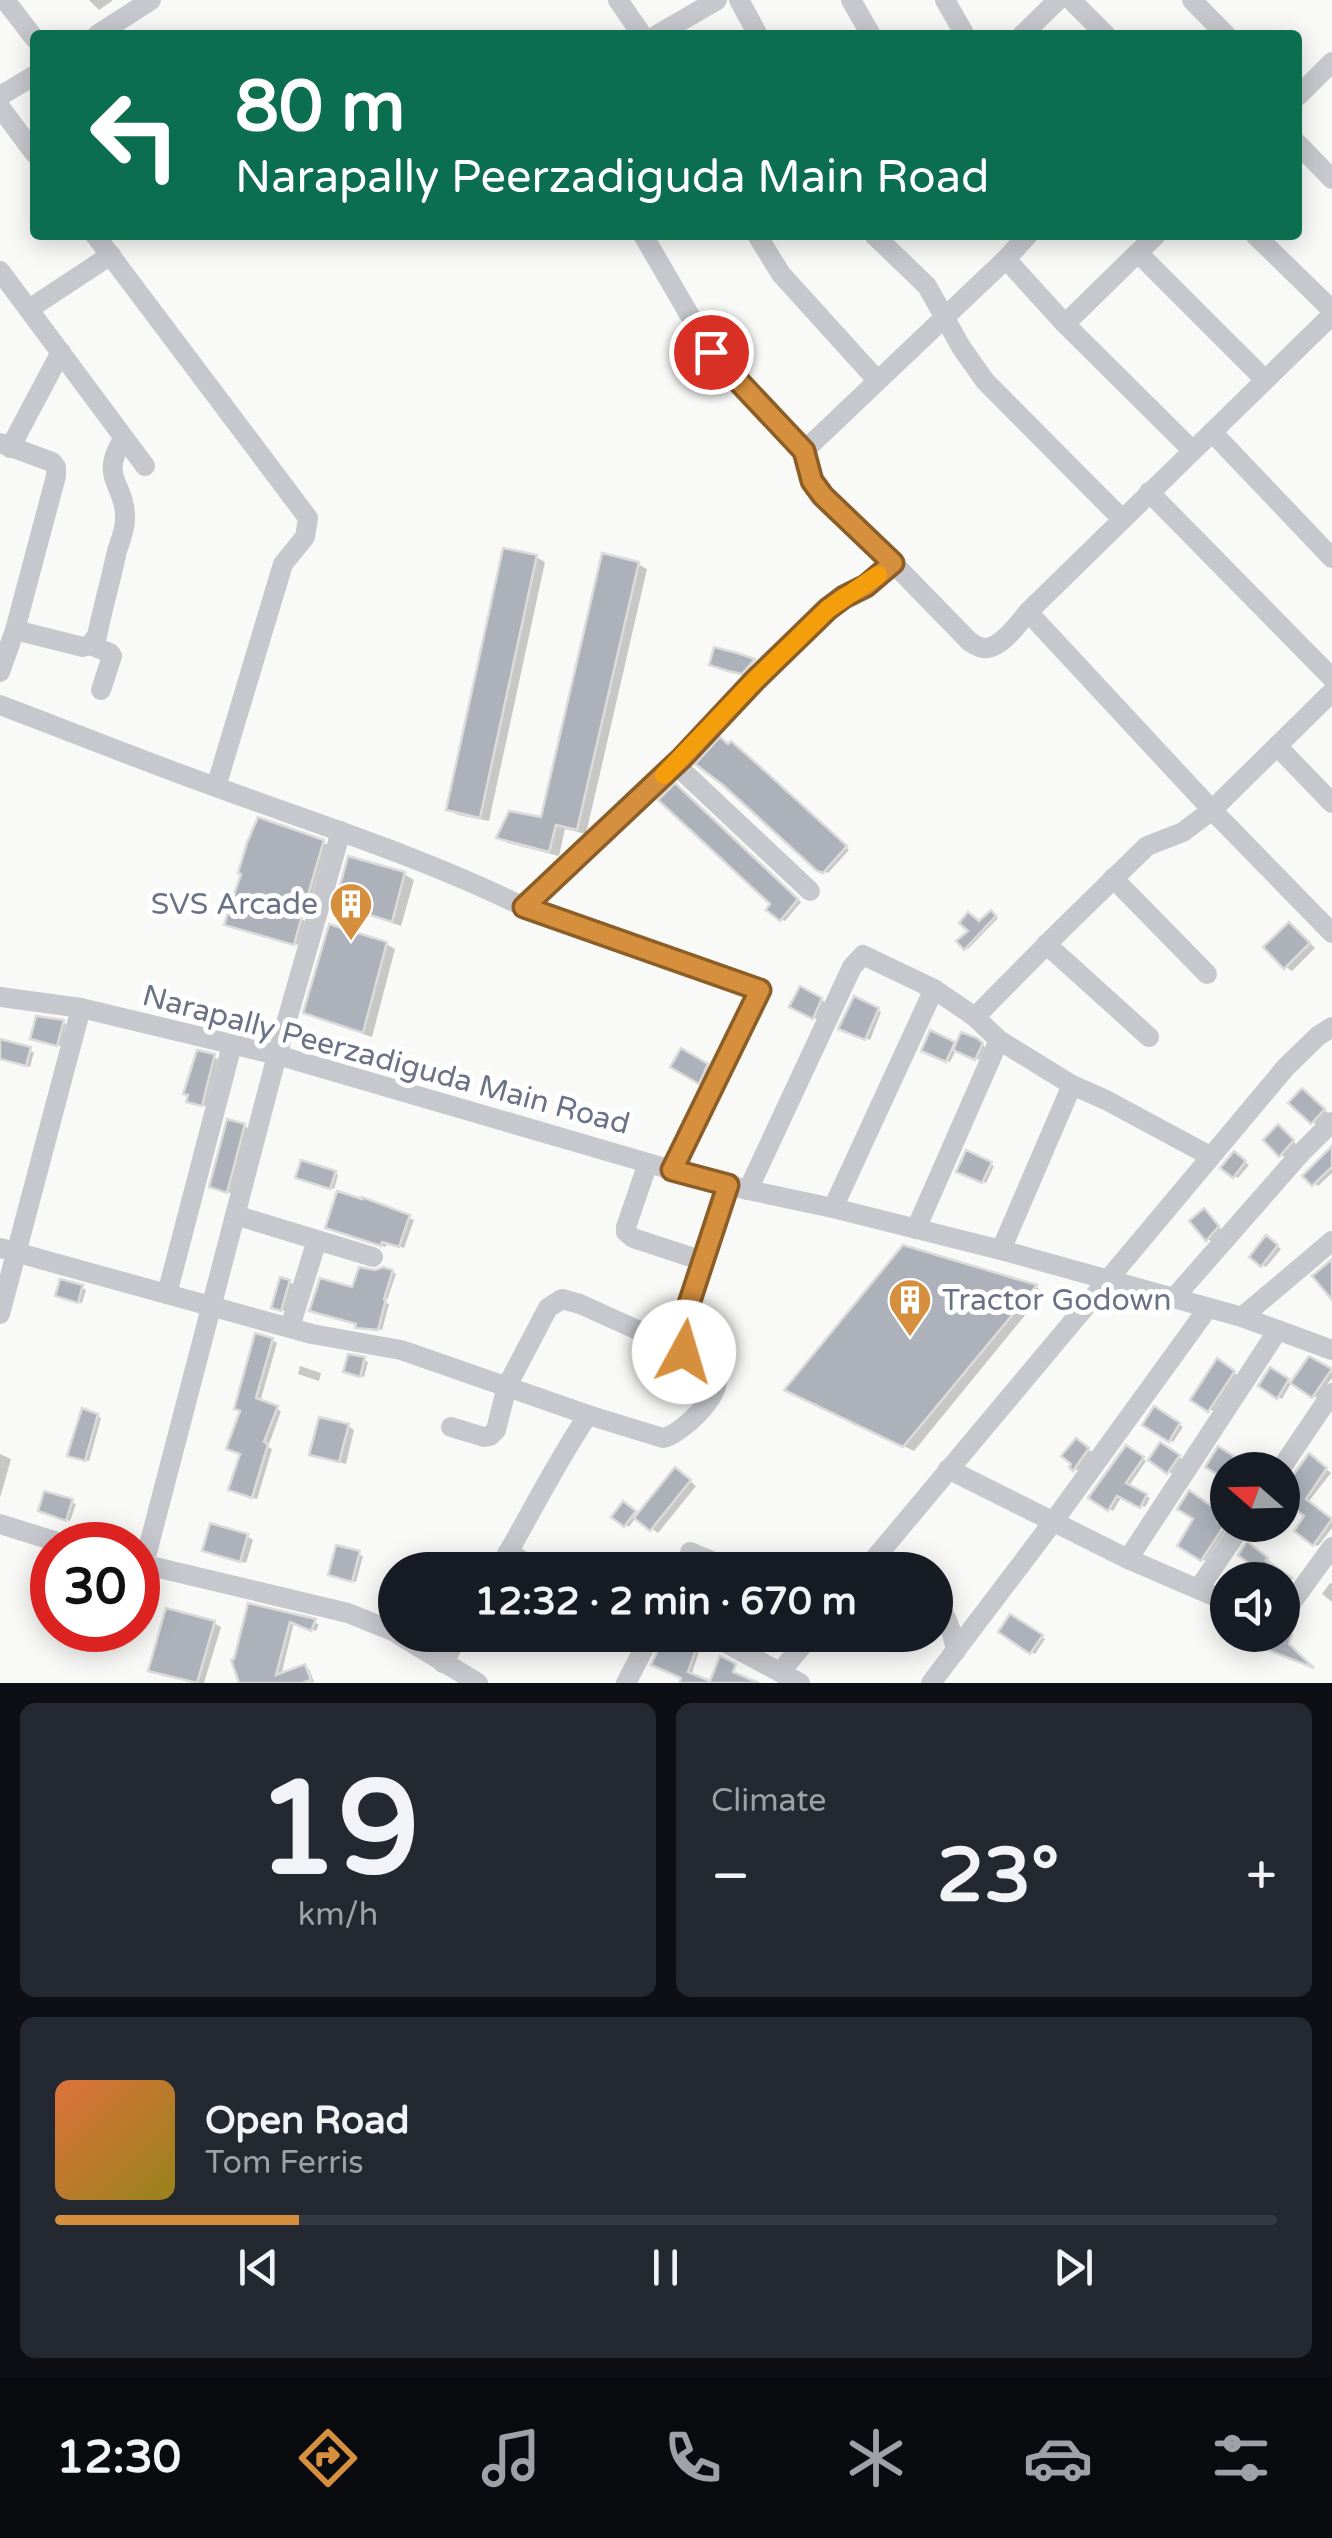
<!DOCTYPE html>
<html lang="en">
<head>
<meta charset="utf-8">
<style>
	:root { --surface:#171b24; --page:#242831; --text:#f1f3f6; --muted:#9ea1a6; --line:#363941; --accent:#d68f3c }
	body { margin:0; font-family:"Varela Round",sans-serif; background:var(--page); color:var(--text); height:100vh; display:flex; flex-direction:column; font-size:38px; white-space:nowrap }
	* { box-sizing:border-box; margin:0 }
	p { font-size:32px; color:var(--muted) }
	.icon { flex:none; width:55px; height:55px; fill:none; stroke:currentColor; stroke-width:2; stroke-linecap:round; stroke-linejoin:round }
	.map { position:relative; height:1683px; overflow:hidden }
	.panel { display:flex; flex-direction:column; gap:20px; padding:20px; background:#0d0f14; flex:1 }
	.panel>* { flex:none }
	.top-card { position:absolute; left:30px; top:30px; width:1272px; height:210px; border-radius:10px; box-shadow:0 5px 25px #0003; background:#0b6e4f; color:#fff; overflow:hidden }
	.needle { width:65px; rotate:290deg }
	.buttons { position:absolute; left:1210px; top:1452px; display:grid; gap:20px }
	.buttons a { display:grid; place-items:center; width:90px; height:90px; border-radius:50%; background:var(--surface); box-shadow:0 5px 25px #0003; font-size:50px }
	.speed { position:absolute; left:30px; top:1522px; display:flex; gap:20px; font-size:50px; font-weight:700; text-align:center }
	.speed>* { display:grid; place-content:center; width:130px; height:130px; border-radius:50%; background:var(--surface); box-shadow:0 5px 25px #0003; line-height:1 }
	.speed .limit { border:15px solid #d22; background:#fff; color:#111 }
	.pin { position:absolute; display:grid; place-items:center; width:85px; height:85px; color:#fff; margin:-42px; border:5px solid #fff; border-radius:50%; box-shadow:0 2px 10px #0007 }
	.me { position:absolute; width:110px; margin:-55px; rotate:6deg; stroke-linejoin:round; filter:drop-shadow(0 0 8px #0008) }
	.turn { display:flex; align-items:center; gap:35px; height:210px; padding:0 40px; font-size:45px }
	.turn .icon { width:130px; height:130px; stroke-width:2.5 }
	.turn b { display:block; font-size:70px; line-height:85px }
	.big { font-size:75px; font-weight:700; line-height:1.1 }
	.panel .widget { flex:1; display:flex; flex-direction:column; justify-content:center; gap:15px; min-width:0; padding:0 35px; border-radius:15px; background:var(--page) }
	.panel .dial { align-items:center; gap:0 }
	.dial b { font-size:130px; line-height:1 }
	.song { display:flex; align-items:center; gap:30px }
	.cover { width:120px; height:120px; border-radius:15px; background:linear-gradient(135deg,hsl(20 70% 55%),hsl(50 70% 35%)) }
	.played { height:10px; border-radius:5px; background:linear-gradient(90deg,var(--accent) 20%,var(--line) 20%) }
	.keys { display:flex; justify-content:space-around; direction:ltr }
	.heat { display:flex; justify-content:space-between; align-items:center; font-size:55px; direction:ltr }
	.panel .tiles { flex:1; display:grid; gap:20px; grid-template-columns:1fr 1fr }
	.widget:last-child { grid-column:span 2 }
	.trip { position:absolute; left:378px; top:1552px; width:575px; height:100px; border-radius:50px; background:var(--surface); box-shadow:0 5px 25px #0003; font-weight:700; line-height:100px; text-align:center }
	.menu { display:flex; height:160px; justify-content:space-around; align-items:center; background:#090b0e; color:var(--muted) }
	.menu .icon { width:70px; height:70px }
	.menu .current { color:var(--accent) }
	.menu b { font-size:45px; color:var(--text) }
	.map>svg:first-child { display:block }
</style>
</head>
<body>
<div class="map">
<svg width="1332" height="1683" viewBox="0 0 1332 1683">
	<rect width="100%" height="100%" fill="#f9faf8"/>
	<!-- shadow -->
	<g fill="#0003">
		<path d="M89 0H112V1L99 10Z"/>
		<path d="M536 557 545 562 489 821 458 815 449 809Z"/>
		<path d="M638 564 647 569 586 834 565 829 559 856 508 843 499 837 542 820Z"/>
		<path d="M735 746 849 850 828 873 819 869 729 747Z"/>
		<path d="M679 788 801 902 785 921 781 919 774 904Z"/>
		<path d="M323 842 327 845 312 895 307 893 299 918 305 921 298 945 231 926Z"/>
		<path d="M404 874 414 880 401 926 347 908 338 902Z"/>
		<path d="M994 915 998 918 968 949 966 948 979 924Z"/>
		<path d="M1289 925 1315 948 1292 971 1286 967Z"/>
		<path d="M386 944 395 949 372 1037 315 1018 306 1012Z"/>
		<path d="M801 989 825 1002 817 1019 792 1006Z"/>
		<path d="M855 1000 881 1012 870 1040 842 1028Z"/>
		<path d="M63 1022 66 1024 61 1046 37 1040Z"/>
		<path d="M931 1033 958 1046 981 1043 985 1047 979 1060 956 1050 950 1062 924 1050Z"/>
		<path d="M0 1047 34 1052 30 1067 0 1058Z"/>
		<path d="M682 1052 711 1069 703 1084 674 1066Z"/>
		<path d="M199 1053 218 1059 206 1106 192 1103 190 1095Z"/>
		<path d="M1306 1093 1328 1113 1316 1124 1312 1122Z"/>
		<path d="M244 1126 248 1128 231 1193 216 1188Z"/>
		<path d="M1282 1130 1296 1144 1285 1157 1281 1155Z"/>
		<path d="M1332 1150V1173L1318 1186 1306 1176Z"/>
		<path d="M967 1154 994 1166 986 1183 959 1171Z"/>
		<path d="M1234 1154 1249 1165 1238 1178 1223 1167Z"/>
		<path d="M335 1173 338 1175 334 1189 302 1179Z"/>
		<path d="M364 1201 414 1220 404 1248 387 1242 386 1247 332 1229Z"/>
		<path d="M1208 1213 1221 1229 1211 1241 1207 1239Z"/>
		<path d="M1271 1241 1281 1249 1266 1267 1262 1265Z"/>
		<path d="M904 1248 1036 1287 1044 1292 914 1451 796 1395Z"/>
		<path d="M392 1272 396 1274 386 1303 389 1304 382 1330 376 1328V1331L357 1326 354 1290Z"/>
		<path d="M289 1282 293 1284 285 1311 277 1309Z"/>
		<path d="M82 1288 86 1290 82 1303 62 1297Z"/>
		<path d="M272 1340 277 1343 260 1402 281 1411 268 1447 272 1449 257 1499 236 1492 243 1454V1411Z"/>
		<path d="M1310 1359 1332 1372V1378L1317 1398 1294 1382Z"/>
		<path d="M364 1360 368 1362 364 1377 349 1373Z"/>
		<path d="M1218 1361 1237 1375 1213 1411 1193 1399Z"/>
		<path d="M300 1366 321 1373 319 1381 298 1374Z"/>
		<path d="M1271 1370 1291 1383 1282 1399 1261 1386Z"/>
		<path d="M1155 1410 1183 1427 1173 1442 1145 1425Z"/>
		<path d="M97 1416 101 1418 89 1461 73 1457Z"/>
		<path d="M348 1426 354 1430 346 1464 312 1454Z"/>
		<path d="M1076 1441 1092 1452 1078 1471 1072 1467Z"/>
		<path d="M1161 1445 1182 1459 1172 1474 1151 1459Z"/>
		<path d="M1127 1448 1146 1461 1128 1487 1150 1498 1145 1507 1122 1496 1113 1511 1091 1497Z"/>
		<path d="M0 1454 11 1459 0 1498Z"/>
		<path d="M1313 1459 1331 1473 1308 1502 1332 1521V1528L1318 1546 1314 1544 1308 1515 1282 1496Z"/>
		<path d="M682 1474 696 1486 658 1533 636 1517 629 1527 614 1516 624 1504 639 1515Z"/>
		<path d="M1228 1493V1513L1219 1525 1226 1530 1205 1561 1180 1545 1197 1519 1211 1508 1218 1507Z"/>
		<path d="M46 1494 76 1504 70 1521 45 1512Z"/>
		<path d="M247 1536 253 1540 246 1563 211 1553Z"/>
		<path d="M1252 1547 1270 1561 1268 1564 1293 1582 1288 1590 1282 1587V1580H1274Z"/>
		<path d="M338 1548 363 1556 356 1582 335 1576Z"/>
		<path d="M1330 1583 1332 1584V1602L1322 1594Z"/>
		<path d="M250 1606 319 1624 316 1631 294 1622 281 1676 305 1667 309 1669 314 1682 242 1683Z"/>
		<path d="M1011 1617 1045 1639 1035 1654 1001 1631Z"/>
		<path d="M214 1623 221 1627 204 1683H195L157 1673Z"/>
		<path d="M689 1640 701 1645 691 1676 708 1683H682L686 1648Z"/>
	</g>
	<!-- building -->
	<g fill="#adb1ba" stroke="#dbdcda" stroke-width="2.5">
		<path d="M503 548 537 555 480 818 446 810Z"/>
		<path d="M602 553 639 562 577 830 556 825 549 852 496 838 509 811 541 817Z"/>
		<path d="M714 647 737 653 755 659 742 674 728 671 709 665Z"/>
		<path d="M720 737 728 744 731 741 755 762 847 846 823 873 817 871 723 785 695 764Z"/>
		<path d="M675 783 798 899 780 921 766 910 770 904 658 800Z"/>
		<path d="M258 817 324 840 308 895 303 893 296 914 302 916 294 945 224 925 241 874 238 873 247 843Z"/>
		<path d="M348 856 405 872 392 922 335 904Z"/>
		<path d="M991 910 996 916 964 950 956 941 968 931 959 923 968 912 979 921Z"/>
		<path d="M1289 922 1310 943 1284 969 1263 947Z"/>
		<path d="M329 924 387 942 363 1033 303 1013Z"/>
		<path d="M800 986 822 998 813 1019 789 1007Z"/>
		<path d="M854 996 879 1008 865 1040 838 1029Z"/>
		<path d="M36 1016 64 1020 57 1046 30 1039Z"/>
		<path d="M930 1030 955 1042 946 1062 921 1051Z"/>
		<path d="M961 1032 977 1038 983 1043 975 1060 953 1050Z"/>
		<path d="M0 1039 31 1047 26 1066 0 1059Z"/>
		<path d="M681 1048 708 1064 699 1084 670 1067Z"/>
		<path d="M197 1050 215 1054 202 1106 186 1102 188 1095 183 1094Z"/>
		<path d="M1302 1088 1325 1109 1311 1124 1288 1103Z"/>
		<path d="M227 1119 245 1124 227 1193 209 1187Z"/>
		<path d="M1278 1124 1294 1140 1279 1157 1263 1140Z"/>
		<path d="M1332 1146V1167L1312 1186 1302 1176Z"/>
		<path d="M966 1150 992 1162 982 1183 956 1172Z"/>
		<path d="M1234 1151 1246 1161 1233 1178 1220 1168Z"/>
		<path d="M301 1160 336 1171 330 1189 295 1178Z"/>
		<path d="M337 1191 362 1199V1197L410 1215 399 1247 382 1242 381 1246 325 1228Z"/>
		<path d="M1204 1208 1219 1226 1206 1241 1189 1221Z"/>
		<path d="M1266 1235 1278 1245 1261 1267 1249 1257Z"/>
		<path d="M903 1245 1037 1285 903 1447 784 1390Z"/>
		<path d="M1332 1259V1300L1312 1276Z"/>
		<path d="M359 1267 375 1270 383 1267 393 1270 384 1299H386L378 1330 355 1328 356 1324 309 1311 320 1278 352 1287Z"/>
		<path d="M280 1277 290 1280 281 1311 271 1308Z"/>
		<path d="M60 1279 83 1285 78 1303 55 1296Z"/>
		<path d="M255 1333 273 1338 256 1398 278 1406 264 1442 268 1444 252 1498 228 1490 240 1454 226 1449 240 1411 234 1409Z"/>
		<path d="M348 1354 365 1357 360 1377 343 1372Z"/>
		<path d="M1309 1356 1332 1369 1312 1398 1290 1383Z"/>
		<path d="M1217 1358 1235 1371 1208 1412 1190 1400Z"/>
		<path d="M1270 1367 1289 1379 1277 1399 1258 1386Z"/>
		<path d="M1154 1406 1180 1423 1169 1442 1142 1425Z"/>
		<path d="M82 1408 98 1414 85 1461 67 1456Z"/>
		<path d="M319 1417 349 1424 339 1462 309 1455Z"/>
		<path d="M1076 1438 1089 1448 1073 1471 1069 1467 1071 1464 1061 1456Z"/>
		<path d="M1160 1442 1180 1455 1167 1474 1148 1460Z"/>
		<path d="M1126 1445 1144 1457 1126 1483 1147 1494 1140 1508 1117 1496 1108 1511 1088 1498Z"/>
		<path d="M1218 1446 1235 1457 1228 1469V1481L1205 1467Z"/>
		<path d="M1309 1453 1327 1468 1306 1499 1332 1519 1313 1546 1294 1531 1304 1516 1282 1499V1485L1291 1478Z"/>
		<path d="M675 1467 691 1480 650 1531 634 1518Z"/>
		<path d="M1189 1490 1210 1505 1213 1501 1225 1511 1217 1521 1224 1526 1201 1561 1177 1546 1193 1519 1177 1509Z"/>
		<path d="M44 1491 73 1499 66 1521 38 1511Z"/>
		<path d="M623 1501 636 1511 624 1527 611 1517Z"/>
		<path d="M210 1523 248 1534 240 1562 202 1551Z"/>
		<path d="M1247 1541 1268 1558 1266 1560 1292 1578 1291 1580H1270L1238 1555Z"/>
		<path d="M336 1545 360 1551 352 1582 328 1575Z"/>
		<path d="M248 1603 316 1619 311 1631 290 1622 276 1675 305 1664 311 1680 302 1683H239L231 1660 234 1659Z"/>
		<path d="M166 1608 215 1621 197 1683 148 1671Z"/>
		<path d="M1010 1614 1043 1635 1030 1654 998 1632Z"/>
		<path d="M1270 1635H1292L1289 1644 1314 1668 1265 1649Z"/>
		<path d="M664 1637 684 1645 687 1637 699 1641 688 1672 710 1681 720 1656 736 1664 733 1672 759 1683H679L681 1678 651 1665Z"/>
	</g>
	<g fill="none" stroke-linecap="round" stroke-linejoin="round">
		<!-- minor -->
		<g stroke="#c6c8cd" stroke-width="20">
			<path d="M5 0 35 39"/>
			<path d="M618 0 642 35"/>
			<path d="M739 0 758 35"/>
			<path d="M851 0 871 35"/>
			<path d="M945 0 965 35"/>
			<path d="M1071 0 1106 35"/>
			<path d="M1192 0 1226 35"/>
			<path d="M97 35 151 0"/>
			<path d="M657 35 717 0"/>
			<path d="M1022 35 1058 0"/>
			<path d="M0 96 35 75"/>
			<path d="M1298 96 1332 62"/>
			<path d="M0 107 35 154"/>
			<path d="M1298 144 1332 179"/>
			<path d="M95 235 308 518 305 537 283 564 216 787"/>
			<path d="M757 235 781 274 877 380"/>
			<path d="M874 235 927 286 961 347 985 381 1122 519"/>
			<path d="M1255 235 1332 310"/>
			<path d="M1138 253 1265 380"/>
			<path d="M1006 259 1065 324 1192 450"/>
			<path d="M0 271 145 466"/>
			<path d="M29 309 111 255"/>
			<path d="M1332 315 1028 612 1212 810 1332 933"/>
			<path d="M1065 324 1156 235"/>
			<path d="M1212 432 1332 558"/>
			<path d="M0 443 52 462 56 467V476L15 630 0 672"/>
			<path d="M10 448 61 352"/>
			<path d="M804 451 1006 259 1028 235"/>
			<path d="M1149 492 1332 678"/>
			<path d="M893 563 970 642C976 645 980 649 987 648 1003 646 1019 623 1028 612"/>
			<path d="M15 630 83 647 90 645 97 636C103 607 111 579 117 551 120 541 125 530 125 520 126 482 98 480 123 439"/>
			<path d="M90 645 110 653 112 656 101 690"/>
			<path d="M0 705C72 732 143 761 216 787 320 825 425 858 524 907L682 758 755 680 827 609 844 597 866 585 893 563 823 495 813 481 804 451 711 352 643 235"/>
			<path d="M1277 746 1332 803"/>
			<path d="M675 764 810 891"/>
			<path d="M1113 878 1207 974"/>
			<path d="M524 907 760 990 672 1170"/>
			<path d="M1046 944 1149 1037"/>
			<path d="M0 997 81 1008 277 1055 672 1170 748 1190 833 1208 1001 1250 1242 1317 1332 1350"/>
			<path d="M975 1017 1062 929 1147 846 1183 832 1212 810 1332 692"/>
			<path d="M648 1163 626 1227V1232L633 1238 703 1261"/>
			<path d="M748 1190 852 967 863 955 934 989 975 1017 999 1040 1072 1085 1106 1100 1210 1156"/>
			<path d="M833 1208 934 989"/>
			<path d="M235 1215 373 1257"/>
			<path d="M916 1229 999 1040"/>
			<path d="M0 1248 312 1334 401 1350 588 1415"/>
			<path d="M1001 1250 1072 1085"/>
			<path d="M167 1294 232 1045"/>
			<path d="M1173 1299 1301 1153 1332 1122"/>
			<path d="M0 1314 81 1008"/>
			<path d="M1242 1317 1332 1241"/>
			<path d="M290 1327 317 1240"/>
			<path d="M451 1427 484 1437 490 1436 496 1430 507 1386 548 1308 562 1299 580 1304 684 1351"/>
			<path d="M948 1469 1128 1559 1228 1602"/>
			<path d="M1280 1470 1332 1393"/>
			<path d="M0 1524 67 1545"/>
			<path d="M508 1552 538 1570"/>
			<path d="M690 1552 733 1570"/>
			<path d="M1128 1559 1278 1330"/>
			<path d="M138 1563 348 1613 395 1632"/>
			<path d="M144 1564 277 1055 341 831"/>
			<path d="M498 1570C528 1519 555 1464 588 1415L663 1438C680 1435 722 1396 716 1377 706 1349 674 1369 683 1322L728 1185"/>
			<path d="M865 1570 1286 1067 1318 1036 1332 1027"/>
			<path d="M1199 1588 1242 1525"/>
			<path d="M935 1602C947 1614 953 1635 956 1651"/>
			<path d="M1282 1616 1332 1547"/>
			<path d="M399 1635 478 1683"/>
			<path d="M711 1635 800 1683"/>
			<path d="M443 1663 459 1635"/>
			<path d="M781 1671 811 1635"/>
			<path d="M626 1683 651 1635"/>
			<path d="M931 1683 1053 1522 1208 1308"/>
		</g>
	</g>
	<g fill="none" stroke-linecap="round" stroke-linejoin="round">
		<!-- route casing -->
		<g stroke="#8b5d27" stroke-width="25">
			<path id="route" d="M684 1352 680 1339 683 1322 728 1185 672 1170 760 990 524 907 682 758 755 680 828 609 844 597 866 586 893 563 823 496 812 481 804 451 711 352"/>
		</g>
		<!-- route -->
		<use href="#route" stroke="#d68f3c" stroke-width="18"/>
		<!-- slow -->
		<path stroke="#f59e0b" stroke-width="18" d="M664 775 755 680 828 609 878 575"/>
	</g>
	<!-- icons -->
	<defs>
		<g id="building-pin" transform="scale(2.25)"><path d="M0 17L-7.5 6A9.5 9.5 0 1 1 7.5 6Z" fill="#d68f3c" stroke="#fff"/><path d="M-4-6H4V6H1V3H-1V6H-4ZM-2.5-4.3h1.7v1.8h-1.7ZM.8-4.3h1.7v1.8H.8ZM-2.5-1h1.7V.8h-1.7ZM.8-1h1.7V.8H.8Z" fill="#fff"/></g>
	</defs>
	<g fill-rule="evenodd">
		<use href="#building-pin" x="351" y="904"/>
		<use href="#building-pin" x="910" y="1300"/>
	</g>
	<g text-anchor="middle" dominant-baseline="central" stroke-width="10" stroke-linejoin="round" paint-order="stroke">
		<!-- poi labels -->
		<g font-size="30" fill="#6b7286" stroke="#fff" text-anchor="end">
			<text x="318" y="904">SVS Arcade</text>
			<text x="942" y="1300" text-anchor="start">Tractor Godown</text>
		</g>
		<!-- street labels -->
		<g font-size="30" fill="#6b7286" stroke="#fff">
			<text transform="translate(386 1060) rotate(15)">Narapally Peerzadiguda Main Road</text>
		</g>
	</g>
</svg>
<div class="buttons">
<a><svg class="needle" viewBox="-14 -14 28 28"><path d="M0-13l5 13h-10z" fill="#e53935"/><path d="M0 13l5-13h-10z" fill="#9ea1a6"/></svg></a>
<a><svg class="icon" aria-label="sound" viewBox="0 0 24 24"><path d="M4 9h4l5-4v14l-5-4H4zM17 9q2 3 0 6"/></svg></a>
</div>
<div class="speed"><div class="limit">30</div></div>
<div class="pin" style="left:711px;top:352px;background:#d93025"><svg class="icon" aria-label="arrive" viewBox="0 0 24 24"><path d="M6 21V4h12l-3 4 3 4H6"/></svg></div>
<svg class="me" style="left:684px;top:1352px" viewBox="-20 -20 40 40"><circle r="19" fill="#fff"/><path d="M0-13L10 11 0 6-10 11z" fill="#d68f3c"/></svg>
<div class="trip">12:32 · 2 min · 670 m</div>
<div class="top-card">
<div class="turn"><svg class="icon" aria-label="left" viewBox="0 0 24 24"><path d="M17 20v-9H6M10 6l-5 5 5 5"/></svg><div><b>80 m</b>Narapally Peerzadiguda Main Road</div></div>
</div>
</div>
<section class="panel">
<div class="tiles">
<div class="widget dial"><b>19</b><p>km/h</p></div>
<div class="widget"><p>Climate</p>
<div class="heat"><a>−</a><b class="big">23°</b><a>+</a></div>
</div>
<div class="widget">
<div class="song"><i class="cover"></i><div><b>Open Road</b><p>Tom Ferris</p></div></div>
<div class="played"></div>
<div class="keys"><svg class="icon" aria-label="previous" viewBox="0 0 24 24"><path d="M18 5L8 12l10 7zM5 5v14"/></svg><svg class="icon" aria-label="pause" viewBox="0 0 24 24"><path d="M8 5v14M16 5v14"/></svg><svg class="icon" aria-label="next" viewBox="0 0 24 24"><path d="M6 5l10 7-10 7zM19 5v14"/></svg></div>
</div>
</div>
</section>
<nav class="menu">
<b>12:30</b>
<svg class="icon current" aria-label="directions" viewBox="0 0 24 24"><path d="M12 3l9 9-9 9-9-9zM9 14v-3h6M13 9l2 2-2 2"/></svg>
<svg class="icon" aria-label="music" viewBox="0 0 24 24"><path d="M9 18V5l10-2v13"/><circle cx="6" cy="18" r="3"/><circle cx="16" cy="16" r="3"/></svg>
<svg class="icon" aria-label="phone" viewBox="0 0 24 24"><path d="M5 4h4l2 5-3 2q2 4 5 5l2-3 5 2v4C11 20 4 13 5 4z"/></svg>
<svg class="icon" aria-label="climate" viewBox="0 0 24 24"><path d="M12 3v18M4 7l16 10M4 17L20 7"/></svg>
<svg class="icon" aria-label="car" viewBox="0 0 24 24"><path d="M5 17H2v-5l4-1 3-4h7l3 4 3 1v5h-3M9 17h6M6 11h13"/><circle cx="7" cy="17" r="2"/><circle cx="17" cy="17" r="2"/></svg>
<svg class="icon" aria-label="filters" viewBox="0 0 24 24"><path d="M4 7h16M4 17h16"/><circle cx="9" cy="7" r="2"/><circle cx="15" cy="17" r="2"/></svg>
</nav>
</body>
</html>
